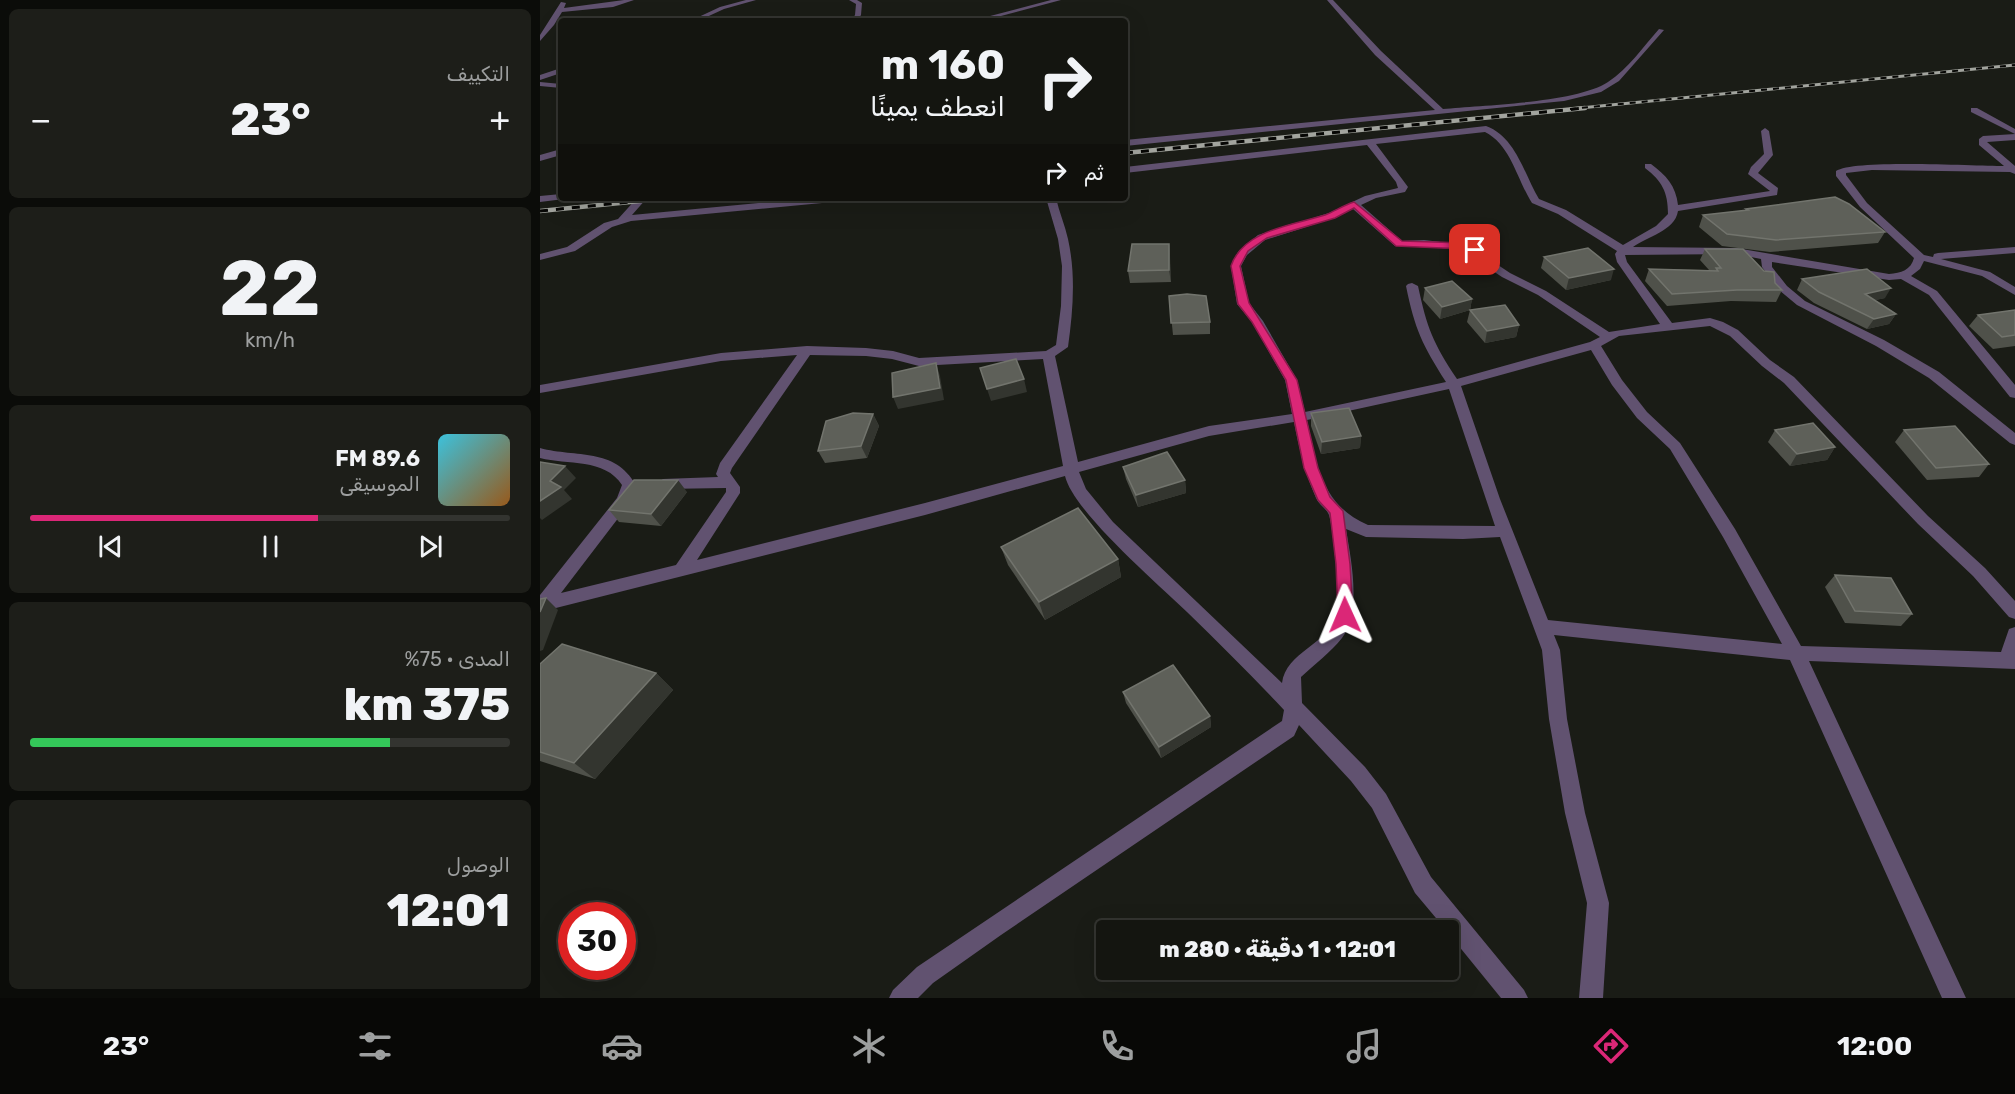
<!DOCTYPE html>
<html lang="ar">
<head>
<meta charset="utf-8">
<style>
	:root { --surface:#141510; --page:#1d1e19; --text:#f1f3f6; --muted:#9d9f9f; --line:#333430; --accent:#db2777 }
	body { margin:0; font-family:Rubik,"Noto Sans Arabic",sans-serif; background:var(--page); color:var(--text); direction:rtl; height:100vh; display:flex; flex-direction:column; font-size:22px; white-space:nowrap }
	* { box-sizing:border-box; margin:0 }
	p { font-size:20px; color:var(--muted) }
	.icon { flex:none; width:33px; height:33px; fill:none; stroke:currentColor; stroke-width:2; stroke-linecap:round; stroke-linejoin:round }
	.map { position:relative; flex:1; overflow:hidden; direction:ltr }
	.side { display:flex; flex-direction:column; gap:9px; padding:9px; background:#0b0c09; width:540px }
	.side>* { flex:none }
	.guide { position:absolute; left:18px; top:18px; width:570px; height:183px; border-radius:6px; box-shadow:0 6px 24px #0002,0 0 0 2px var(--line); direction:rtl; background:#141510; color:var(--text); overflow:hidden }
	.speed { position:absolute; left:18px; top:902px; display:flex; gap:12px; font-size:30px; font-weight:700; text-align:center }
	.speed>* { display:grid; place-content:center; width:78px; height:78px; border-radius:50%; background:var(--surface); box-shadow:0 6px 24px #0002,0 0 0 2px var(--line); line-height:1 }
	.speed .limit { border:9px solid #d22; background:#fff; color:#111 }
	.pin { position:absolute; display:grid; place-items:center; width:51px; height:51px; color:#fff; margin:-26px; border-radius:12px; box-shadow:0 3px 9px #0006 }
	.me { position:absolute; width:66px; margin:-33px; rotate:359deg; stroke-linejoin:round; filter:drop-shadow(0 0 4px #0008) }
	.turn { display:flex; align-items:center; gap:21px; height:126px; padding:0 24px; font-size:27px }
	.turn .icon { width:78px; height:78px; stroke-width:2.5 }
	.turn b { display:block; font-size:42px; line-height:51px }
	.then { display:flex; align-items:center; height:57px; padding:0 24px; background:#0003; gap:12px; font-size:22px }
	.big { font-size:45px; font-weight:800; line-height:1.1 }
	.side .tile { flex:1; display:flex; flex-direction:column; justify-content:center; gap:9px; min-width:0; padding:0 21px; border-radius:9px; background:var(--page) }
	.side .dial { align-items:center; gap:0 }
	.dial b { font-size:78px; line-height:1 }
	.song { display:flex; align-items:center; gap:18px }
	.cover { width:72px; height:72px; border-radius:9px; background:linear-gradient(135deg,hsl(190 70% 55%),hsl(30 70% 35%)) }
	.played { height:6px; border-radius:3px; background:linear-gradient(90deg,var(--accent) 60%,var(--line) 60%) }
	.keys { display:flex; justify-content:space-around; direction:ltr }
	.heat { display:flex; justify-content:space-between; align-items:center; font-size:33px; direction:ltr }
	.charge { height:9px; border-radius:4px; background:linear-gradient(90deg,#34c759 75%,var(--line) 0) }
	.trip { position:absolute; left:556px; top:920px; width:363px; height:60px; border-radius:6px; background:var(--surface); box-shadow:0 6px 24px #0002,0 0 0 2px var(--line); font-weight:800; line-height:60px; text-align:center; direction:rtl }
	.menu { display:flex; height:96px; justify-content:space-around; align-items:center; background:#080806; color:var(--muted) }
	.menu .icon { width:42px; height:42px }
	.menu .on { color:var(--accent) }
	.menu b { font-size:27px; color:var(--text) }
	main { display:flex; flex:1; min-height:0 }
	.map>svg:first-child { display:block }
</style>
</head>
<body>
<main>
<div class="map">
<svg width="1475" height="998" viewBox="0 0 1475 998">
	<rect width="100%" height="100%" fill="#1a1c16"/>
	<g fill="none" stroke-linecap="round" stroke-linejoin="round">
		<!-- minor -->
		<g fill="#615270" fill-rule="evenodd">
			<path d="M84 0H94L73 7 22 12 14 25 0 41V35L21 2 26 3 24 8Z"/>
			<path d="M206 0H216L184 9 158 21H150L180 7Z"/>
			<path d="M309 0H317L322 3 321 15 317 21H311L315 15 316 4Z"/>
			<path d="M511 0H521L442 21H431Z"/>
			<path d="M787 0H793L841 51 903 109C943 105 1036 103 1068 82 1088 69 1103 47 1119 29L1124 30 1079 81 1061 92 1024 101 585 146V140L895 110 835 55Z"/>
			<path d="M21 68V73L0 80V75Z"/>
			<path d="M0 82 21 84V88L0 86Z"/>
			<path d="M1431 108H1437L1475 129V140L1447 142 1475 166V174L1470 172 1332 170 1306 173V175L1327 203 1384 255 1393 257 1394 254 1398 253 1475 247V253L1401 259 1450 272 1475 287V295L1442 276 1384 261 1380 269 1371 276 1397 291 1475 385V398L1470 397 1389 295 1361 279 1349 280 1232 262V267L1247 286 1265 301 1344 340 1399 372 1475 433V445L1470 443 1389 378 1336 346 1257 305 1239 290 1222 267 1221 259 1196 254 1085 255 1087 262 1132 323 1170 318 1183 322 1198 330 1230 360 1254 377 1388 516 1445 568 1475 601V619L1469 617 1433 576 1378 524 1244 383 1222 366 1190 336 1170 326 1079 336 1061 346 1082 380 1107 412 1140 443 1195 529 1261 646 1461 652 1469 629 1475 627V669L1269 661 1426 998H1402L1250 660 1014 635 1020 650 1027 719 1045 813 1069 903 1063 998H1039L1047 903 1025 813 1009 719 1002 650 960 537 923 539 826 537 806 529C811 560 822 611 802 638 791 652 774 665 761 677L762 703 825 767 846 794 891 877 984 990 988 998H961L909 934V930H906L875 893 832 808 811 781 759 725 754 736 461 935 393 983 378 998H349L353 990 377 967 742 721 744 710C712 676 680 644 647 612 618 584 533 511 525 476L385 515 0 612V595L77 498 82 485C65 458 27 465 0 458V448C37 458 74 447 96 485L89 504 21 593 136 565 186 492V488L123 489 116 484 123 479 178 477 176 474 180 463 257 355 181 361 0 393V385L181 353 267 346 326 348 353 351 379 358 506 351 516 345 521 306 522 266 518 239 506 198H516C519 212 525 225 528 239 536 275 533 311 528 347L515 356 538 462 669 426 752 414 745 380 712 322 697 304 691 266 698 252 718 235 789 213 825 196 858 188 856 182 827 145 585 173V167L946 126C976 137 984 174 999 199L1026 210 1083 245 1116 226 1128 214C1128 192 1122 181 1105 168V164H1111C1126 175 1136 186 1138 205L1230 191 1208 174 1211 167 1224 154 1221 131 1225 128 1229 131 1233 155 1218 173 1238 188 1237 195 1138 211C1135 231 1106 237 1093 247L1196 248 1349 274C1361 273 1371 270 1374 258L1320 207 1296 176V171C1314 159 1435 166 1464 166L1439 145V139L1443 136 1475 134 1431 112ZM945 132C971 145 977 180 992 203L1018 214 1077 251 1075 254 1077 262 1120 324 1069 332 1006 291 970 273 946 257 935 246 884 240 862 241 821 205 836 198 865 192 868 187 836 144ZM813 209 855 246H884L928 251 938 261 962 277 998 295 1060 337 1050 342 917 379C893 343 887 328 878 286L872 283 868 284 866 286C875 330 882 344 906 382L765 412 757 380 723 321 709 303 701 266 707 255 725 240 791 219ZM1051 350 1072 385 1097 418 1130 449 1183 537 1242 644 1008 620 960 499 921 386ZM270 355 326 356 352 359 379 366 503 359 523 466 385 503 157 560 200 493V487L190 473 192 468ZM909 389 955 526 828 525C781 505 777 464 767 420ZM754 422C759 448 765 473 776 498 779 505 787 509 789 515 794 531 800 602 796 616 787 645 746 652 742 683L573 522 546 489 539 472 669 436Z"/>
			<path d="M21 149V155L0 161V155Z"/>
			<path d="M21 194V198L24 199 0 202V196Z"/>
			<path d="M97 198H107L92 215 272 198H308L303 201 91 221 72 227 35 251 0 260V254L27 247 64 223 78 219Z"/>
		</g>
		<!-- rail-far1 casing -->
		<g stroke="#a2a49e" stroke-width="3">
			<path id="rail-far1" d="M1030 109 1475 65"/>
		</g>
		<!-- rail casing -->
		<g stroke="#a2a49e" stroke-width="4.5">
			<g id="rail">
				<path d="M585 153 1045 108"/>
				<path d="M0 211 130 198"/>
			</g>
		</g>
		<!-- rail-far1 -->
		<use href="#rail-far1" stroke="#060604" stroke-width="2" stroke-dasharray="6" stroke-linecap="butt"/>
		<!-- rail -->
		<use href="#rail" stroke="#060604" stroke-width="3" stroke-dasharray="8" stroke-linecap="butt"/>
	</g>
	<!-- wall -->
	<g fill="#4f514a">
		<path d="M1206 209 1345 232 1338 243 1230 252 1182 246 1159 227 1163 215 1205 211Z"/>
		<path d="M629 244 631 282 590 283 588 271Z"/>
		<path d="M1165 249 1235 283 1242 290 1236 302 1191 301 1127 306 1105 281 1109 269 1169 270 1160 260Z"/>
		<path d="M1004 257 1071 280 1026 290 1001 268Z"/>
		<path d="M1262 279 1345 298 1335 300 1356 314 1349 324 1327 329 1274 303 1257 290Z"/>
		<path d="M885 288 932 299 930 310 900 319 883 300Z"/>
		<path d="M629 296 670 322V334L633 335Z"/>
		<path d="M930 310 979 325 976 337 945 343 927 322Z"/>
		<path d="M1475 310V346L1453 349 1429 326 1438 315Z"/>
		<path d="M771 413 821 436 820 448 781 454 771 426Z"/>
		<path d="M333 414 339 426 327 458 285 463 278 451Z"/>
		<path d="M1235 430 1295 447 1287 460 1250 466 1228 442Z"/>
		<path d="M1364 430 1449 464 1439 477 1387 480 1355 442Z"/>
		<path d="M583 467 645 480 646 493 598 507 586 479Z"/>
		<path d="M147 492 121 526 79 522 69 510Z"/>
		<path d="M461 547 578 559 581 577 505 620 468 565Z"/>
		<path d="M1295 575 1372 614 1361 626 1305 623 1285 587Z"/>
		<path d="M0 664 116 673 133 690 55 779 0 761Z"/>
		<path d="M583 692 670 716 671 727 621 758 586 703Z"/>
	</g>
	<!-- shaded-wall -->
	<g fill="#33352f">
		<path d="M629 244 630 255 631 282 629 270Z"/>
		<path d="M1074 269 1071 280 1026 290 1029 278Z"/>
		<path d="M1351 288 1345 298 1319 304 1325 294Z"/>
		<path d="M932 299 930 310 900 319 902 307Z"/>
		<path d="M1356 314 1349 324 1327 329 1334 319Z"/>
		<path d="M979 325 976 337 945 343 947 331Z"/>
		<path d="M396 363 400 376 404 400 358 409 353 397Z"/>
		<path d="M484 379 487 392 451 401 447 389Z"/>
		<path d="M333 414 339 426 327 458 321 446Z"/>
		<path d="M821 436 820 448 781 454 782 442Z"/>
		<path d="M1295 447 1287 460 1250 466 1257 454Z"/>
		<path d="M25 466 36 478 24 490 32 499 2 520 0 518V501L10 481Z"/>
		<path d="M138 480 147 492 121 526 111 514Z"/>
		<path d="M645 480 646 493 598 507 596 495Z"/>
		<path d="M578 559 581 577 505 620 499 602Z"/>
		<path d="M6 598 18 610 3 650 0 651V612Z"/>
		<path d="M116 673 133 690 55 779 34 763Z"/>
		<path d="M670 716 671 727 621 758 619 747Z"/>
	</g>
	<!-- building -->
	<g fill="#5e6059" stroke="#72746d" stroke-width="1.5">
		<path d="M1295 197 1309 204 1345 232 1236 240 1187 234 1163 215 1208 210 1206 209Z"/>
		<path d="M592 244H629V270L588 271Z"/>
		<path d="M1048 248 1074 269 1029 278 1004 257Z"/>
		<path d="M1165 249H1203L1224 271 1234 272 1235 283 1242 290H1197L1132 294 1109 269 1178 271 1176 268H1181Z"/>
		<path d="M1327 269 1351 288 1325 294 1356 314 1334 319 1279 292 1262 279Z"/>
		<path d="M912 281 932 299 902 307 885 288Z"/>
		<path d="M647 294 666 296 670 322 631 323 629 296Z"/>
		<path d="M965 305 979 325 947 331 930 310Z"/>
		<path d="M1475 310V335L1462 337 1438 315Z"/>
		<path d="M476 359 484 379 447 389 440 368Z"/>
		<path d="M396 363 400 388 353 397 352 373Z"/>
		<path d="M809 408 821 436 782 442 771 413Z"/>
		<path d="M313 413 333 414 321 446 278 451 286 421Z"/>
		<path d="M1273 423 1295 447 1257 454 1235 430Z"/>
		<path d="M1415 426 1449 464 1396 468 1364 430Z"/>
		<path d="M627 452 645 480 596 495 583 467Z"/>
		<path d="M0 462 25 466 10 481 21 487 0 501Z"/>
		<path d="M94 480H138L111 514 69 510Z"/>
		<path d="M538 508 578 559 499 602 461 547Z"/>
		<path d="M1295 575 1351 578 1372 614 1315 611Z"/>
		<path d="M6 598 0 612V599Z"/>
		<path d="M22 644 116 673 34 763 0 752V664Z"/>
		<path d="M633 665 670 716 619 747 583 692Z"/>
	</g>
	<!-- route -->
	<path fill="#db2777" stroke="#8e194d" stroke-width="1.5" d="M814 202 862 241 926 243 939 250 935 253 925 249 856 246 814 208 795 218 727 238 708 251 700 266 709 303 757 380 778 468 790 497 803 511 810 564 813 615 811 619 805 621 800 619 798 615 796 564 790 513 778 500 764 468 746 380 712 322 698 304 691 266C703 230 753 225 785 215 795 211 804 205 814 202Z"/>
</svg>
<div class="speed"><div class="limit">30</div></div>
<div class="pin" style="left:935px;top:250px;background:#d93025"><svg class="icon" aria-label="arrive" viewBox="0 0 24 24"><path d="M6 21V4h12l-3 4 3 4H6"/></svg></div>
<svg class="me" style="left:805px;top:615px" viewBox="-20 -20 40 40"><path d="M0-17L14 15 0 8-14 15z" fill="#db2777" stroke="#fff" stroke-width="4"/></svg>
<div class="trip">12:01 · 1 دقيقة · 280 m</div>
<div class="guide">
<div class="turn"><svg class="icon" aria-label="right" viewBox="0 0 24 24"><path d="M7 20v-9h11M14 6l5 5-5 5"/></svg><div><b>160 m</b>انعطف يمينًا</div></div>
<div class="then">ثم<svg class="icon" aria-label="right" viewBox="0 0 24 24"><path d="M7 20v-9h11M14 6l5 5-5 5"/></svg></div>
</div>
</div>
<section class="side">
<div class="tile"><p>التكييف</p>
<div class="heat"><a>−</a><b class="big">23°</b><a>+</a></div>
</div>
<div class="tile dial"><b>22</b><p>km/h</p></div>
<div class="tile">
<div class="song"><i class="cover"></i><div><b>89.6 FM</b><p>الموسيقى</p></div></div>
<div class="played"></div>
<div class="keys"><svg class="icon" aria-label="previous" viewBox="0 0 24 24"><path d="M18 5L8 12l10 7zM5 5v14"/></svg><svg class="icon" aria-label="pause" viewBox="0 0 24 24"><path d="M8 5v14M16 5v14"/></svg><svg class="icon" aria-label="next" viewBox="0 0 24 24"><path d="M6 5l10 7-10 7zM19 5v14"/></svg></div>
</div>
<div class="tile"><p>المدى · 75%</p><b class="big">375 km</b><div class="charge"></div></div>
<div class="tile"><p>الوصول</p><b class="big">12:01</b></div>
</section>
</main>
<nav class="menu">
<b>12:00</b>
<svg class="icon on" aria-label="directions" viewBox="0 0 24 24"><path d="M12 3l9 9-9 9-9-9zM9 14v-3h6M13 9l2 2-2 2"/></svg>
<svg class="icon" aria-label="music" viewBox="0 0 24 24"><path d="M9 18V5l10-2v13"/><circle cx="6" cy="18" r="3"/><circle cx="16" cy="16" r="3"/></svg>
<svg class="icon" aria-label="phone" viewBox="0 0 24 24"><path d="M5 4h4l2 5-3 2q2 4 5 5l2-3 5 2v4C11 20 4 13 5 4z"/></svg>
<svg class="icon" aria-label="climate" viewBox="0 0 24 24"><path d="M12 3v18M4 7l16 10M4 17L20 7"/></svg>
<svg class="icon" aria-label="car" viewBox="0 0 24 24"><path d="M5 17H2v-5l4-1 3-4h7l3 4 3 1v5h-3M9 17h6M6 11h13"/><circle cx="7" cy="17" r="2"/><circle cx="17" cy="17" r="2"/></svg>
<svg class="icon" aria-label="filters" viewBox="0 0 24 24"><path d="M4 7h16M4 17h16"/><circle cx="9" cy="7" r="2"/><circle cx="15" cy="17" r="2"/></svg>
<b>23°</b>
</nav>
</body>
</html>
